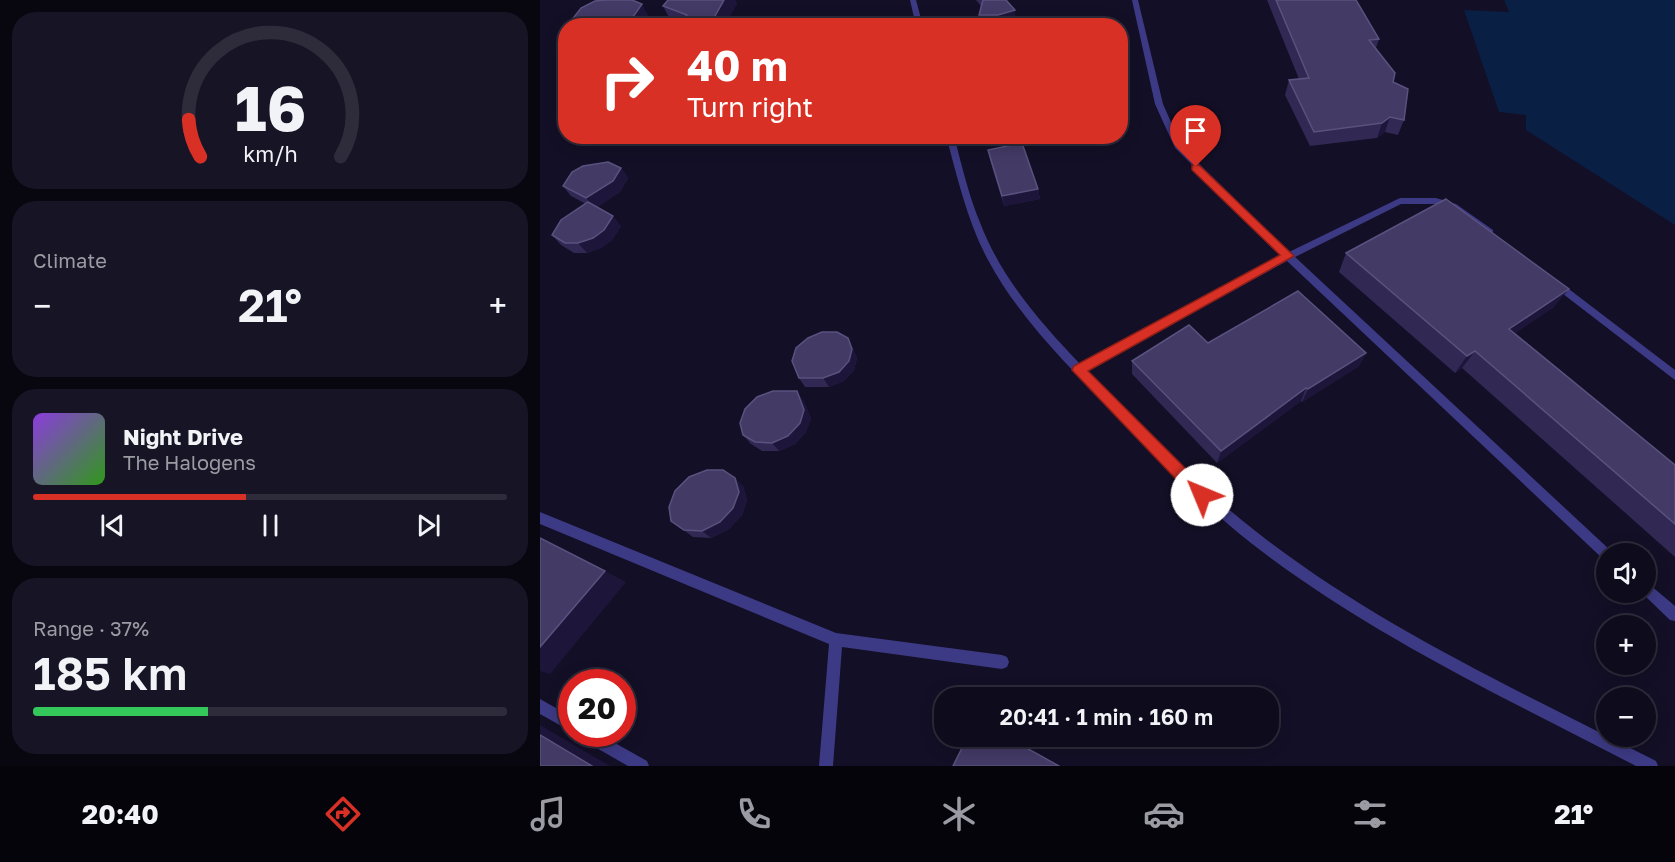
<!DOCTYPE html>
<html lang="en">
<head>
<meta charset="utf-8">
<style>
	:root { --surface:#0e0b1c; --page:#171425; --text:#f1f3f6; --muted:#9b9ba3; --line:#2e2b3b; --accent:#d93025 }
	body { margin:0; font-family:"Golos Text",sans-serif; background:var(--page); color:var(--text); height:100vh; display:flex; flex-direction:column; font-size:22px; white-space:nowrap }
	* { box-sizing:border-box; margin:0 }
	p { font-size:20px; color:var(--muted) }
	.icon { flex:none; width:33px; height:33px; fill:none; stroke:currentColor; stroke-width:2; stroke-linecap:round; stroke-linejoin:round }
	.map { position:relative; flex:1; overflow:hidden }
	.sheet { display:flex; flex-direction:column; gap:12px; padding:12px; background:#08060f; width:540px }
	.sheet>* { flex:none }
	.top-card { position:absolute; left:18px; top:18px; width:570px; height:126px; border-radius:24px; box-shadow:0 3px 15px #0003,0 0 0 2px var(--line); background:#d93025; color:#fff; overflow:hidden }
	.tools { position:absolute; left:1056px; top:543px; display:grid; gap:12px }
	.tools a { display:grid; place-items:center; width:60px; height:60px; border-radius:50%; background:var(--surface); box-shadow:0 3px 15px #0003,0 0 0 2px var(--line); font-size:30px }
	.speed { position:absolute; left:18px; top:669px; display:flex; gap:12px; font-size:30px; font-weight:700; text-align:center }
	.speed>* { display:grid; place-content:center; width:78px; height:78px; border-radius:50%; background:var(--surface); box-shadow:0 3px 15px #0003,0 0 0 2px var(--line); line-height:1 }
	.speed .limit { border:9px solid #d22; background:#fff; color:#111 }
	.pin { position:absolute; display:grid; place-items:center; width:51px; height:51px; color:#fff; margin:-62px -26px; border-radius:50% 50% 50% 0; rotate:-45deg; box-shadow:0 0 6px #0007 }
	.pin .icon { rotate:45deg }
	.me { position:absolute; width:66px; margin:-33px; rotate:315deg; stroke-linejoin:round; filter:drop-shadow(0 0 4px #0008) }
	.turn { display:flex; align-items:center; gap:21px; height:126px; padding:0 30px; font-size:27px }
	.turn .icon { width:78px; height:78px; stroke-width:2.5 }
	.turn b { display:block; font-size:42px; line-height:51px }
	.big { font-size:45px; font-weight:600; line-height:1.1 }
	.sheet .tile { flex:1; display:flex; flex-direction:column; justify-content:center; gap:9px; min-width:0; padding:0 21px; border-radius:24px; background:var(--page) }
	.sheet .dial { align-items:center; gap:0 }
	.dial svg { height:156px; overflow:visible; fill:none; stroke:var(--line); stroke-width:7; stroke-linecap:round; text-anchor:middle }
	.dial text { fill:var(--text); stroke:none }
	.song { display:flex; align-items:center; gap:18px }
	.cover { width:72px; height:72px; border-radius:9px; background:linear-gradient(135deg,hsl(270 70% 55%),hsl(110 70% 35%)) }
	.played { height:6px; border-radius:3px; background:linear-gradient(90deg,var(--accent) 45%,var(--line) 45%) }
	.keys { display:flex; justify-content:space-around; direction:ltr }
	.heat { display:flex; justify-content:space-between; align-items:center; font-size:33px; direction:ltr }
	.charge { height:9px; border-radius:4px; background:linear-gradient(90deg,#34c759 37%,var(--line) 0) }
	.trip { position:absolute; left:394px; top:687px; width:345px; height:60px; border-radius:24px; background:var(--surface); box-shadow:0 3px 15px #0003,0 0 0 2px var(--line); font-weight:600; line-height:60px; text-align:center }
	.tabs { display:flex; height:96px; justify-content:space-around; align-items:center; background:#06040b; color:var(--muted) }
	.tabs .icon { width:42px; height:42px }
	.tabs .selected { color:var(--accent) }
	.tabs b { font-size:27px; color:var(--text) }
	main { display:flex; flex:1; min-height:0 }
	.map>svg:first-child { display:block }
</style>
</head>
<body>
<main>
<section class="sheet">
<div class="tile dial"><svg viewBox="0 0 100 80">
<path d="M14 69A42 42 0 1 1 86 69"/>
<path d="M14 69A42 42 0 0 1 8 50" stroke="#d93025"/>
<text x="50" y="56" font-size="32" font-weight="700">16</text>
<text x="50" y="72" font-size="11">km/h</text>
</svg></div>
<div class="tile"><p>Climate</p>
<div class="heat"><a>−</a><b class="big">21°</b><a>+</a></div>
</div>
<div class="tile">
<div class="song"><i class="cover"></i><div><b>Night Drive</b><p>The Halogens</p></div></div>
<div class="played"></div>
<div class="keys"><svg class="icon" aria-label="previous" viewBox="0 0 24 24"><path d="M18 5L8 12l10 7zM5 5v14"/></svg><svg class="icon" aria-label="pause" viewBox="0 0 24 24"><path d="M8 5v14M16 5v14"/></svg><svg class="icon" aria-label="next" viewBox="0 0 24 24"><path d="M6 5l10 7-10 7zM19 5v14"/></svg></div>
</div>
<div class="tile"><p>Range · 37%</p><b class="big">185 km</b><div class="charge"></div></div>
</section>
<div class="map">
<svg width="1135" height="766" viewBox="0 0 1135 766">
	<rect width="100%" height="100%" fill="#130f26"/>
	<!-- water -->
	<path fill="#0a1f44" d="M964 0H1135V225L986 130V115L959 112 924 10 969 12Z"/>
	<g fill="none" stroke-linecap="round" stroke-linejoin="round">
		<!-- service -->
		<g fill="#3d3a85" fill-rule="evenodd">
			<path d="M370 0H376L383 26H376Z"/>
			<path d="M592 0H598L623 104 642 147 749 252 860 198H896L916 204 953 230V234H947L910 208 896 204H861L755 257 1070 550 1072 554H1066V560L1062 558 747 261 546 371C601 427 656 485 718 533 838 627 982 692 1116 761L1118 766H1096C965 698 828 634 711 543 661 504 618 458 574 413 528 366 479 318 448 260 427 221 418 179 406 136H414C422 166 429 197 441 225 462 279 501 323 540 364L742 255 635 148 615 104Z"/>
			<path d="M1017 280 1135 370V380L1014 287 1012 284Z"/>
			<path d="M0 512 296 633 462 655 467 657 469 662 467 667 462 669 302 647 293 766H279L289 644 0 524Z"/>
			<path d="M1106 583 1110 585 1135 606V621L1130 620 1102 593 1106 592Z"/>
			<path d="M0 699 32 717V732L0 714Z"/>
			<path d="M39 734H59L107 761 109 766H88L41 739Z"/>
		</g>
	</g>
	<!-- wall -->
	<g fill="#312854">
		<path d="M128 0H195L197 4 140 25 131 21 123 6Z"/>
		<path d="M436 0H466L476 20 459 25H440L439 15 441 6Z"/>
		<path d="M727 0H816L839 39 836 48 853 82 864 120 858 135 845 132 837 138 770 146 745 95 749 80 759 79Z"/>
		<path d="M448 150 498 189 500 199 464 206 450 160Z"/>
		<path d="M81 168 88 178 80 192 57 207 81 226 72 240 61 248 47 253H34L21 245 12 235 46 204 31 196 23 186Z"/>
		<path d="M806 253 1014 307 975 333 1135 465V557L922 368 915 373 799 272Z"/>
		<path d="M308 338 317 358 314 370 304 381 289 387H265L259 378Z"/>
		<path d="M668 343 826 353 819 366 762 402 761 401 677 463 592 374V361Z"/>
		<path d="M263 400 271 418 266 432 255 444 239 451H222L211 444 203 435Z"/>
		<path d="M203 486 207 500 202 515 189 529 171 538 153 537 131 521Z"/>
	</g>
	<!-- shaded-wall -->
	<g fill="#1d163a">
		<path d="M184 0H195L197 4 185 26H170Z"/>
		<path d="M102 4 110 19 106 26H69Z"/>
		<path d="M475 10 476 20 459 25 458 15Z"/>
		<path d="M583 92V103H580V93Z"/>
		<path d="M850 117 845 132 837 138 842 123Z"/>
		<path d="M81 168 88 178 80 192 55 209 46 198Z"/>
		<path d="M498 189 500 199 464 206 462 196Z"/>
		<path d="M73 216 81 226 72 240 61 248 47 253 38 243Z"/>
		<path d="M1029 289 1014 307 956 346 969 329Z"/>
		<path d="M308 338 317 358 314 370 304 381 289 387 283 378Z"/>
		<path d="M935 351 922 368 915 373 927 356Z"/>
		<path d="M826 353 819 366 762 402 768 389Z"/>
		<path d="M766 388 761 401 677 463 681 451Z"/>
		<path d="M257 391 263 400 271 418 266 432 255 444 239 451 232 443Z"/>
		<path d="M195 478 203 486 207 500 202 515 189 529 171 538 162 531Z"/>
		<path d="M65 571 86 582 10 674 0 671V647Z"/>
		<path d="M0 725 70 766H52L0 735Z"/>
	</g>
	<!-- building -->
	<g fill="#433a66" stroke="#5a527e" stroke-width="1.5">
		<path d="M66 0H92L102 4 93 17 69 26H41L31 21 41 8 55 1Z"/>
		<path d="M128 0H184L170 25 171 26H140L147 15 123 6Z"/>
		<path d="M443 0H466L475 10 458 15H439Z"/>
		<path d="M736 0H816L839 39 829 40 855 73 853 82 868 89 864 120 850 117 842 123 774 132 749 80 769 78Z"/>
		<path d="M482 143 498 189 462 196 448 150Z"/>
		<path d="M68 162 81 168 73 181 46 198 23 186 32 172 43 166Z"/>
		<path d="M906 199 1029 289 969 329 1135 465V524L935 351 927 356 806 253Z"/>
		<path d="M48 202 73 216 64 230 53 238 38 243H25L12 235 21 220Z"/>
		<path d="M758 291 826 353 768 389 766 388 681 451 592 361 649 325 668 343Z"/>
		<path d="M282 332H297L308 338 312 349 309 361 299 372 283 378H259L252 361 256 348 268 338Z"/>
		<path d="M233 391H257L264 410 260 423 248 436 232 443 215 442 203 435 200 423 205 409 217 397Z"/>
		<path d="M167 470H183L195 478 199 492 193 508 180 522 162 531 144 530 131 521 129 507 135 491 149 477Z"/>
		<path d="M0 538 65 571 0 647Z"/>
		<path d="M0 735 52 766H0Z"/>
		<path d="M428 736H465L519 766H413Z"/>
	</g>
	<!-- route -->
	<path fill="#d93025" stroke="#8d1f18" stroke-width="1.5" d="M652 165H659L754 256 548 371 667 490 669 495 667 500 662 502 656 500 532 370 534 366 740 255 652 170Z"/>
</svg>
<div class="tools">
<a><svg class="icon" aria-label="sound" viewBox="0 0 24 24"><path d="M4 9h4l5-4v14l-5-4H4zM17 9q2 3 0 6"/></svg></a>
<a>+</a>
<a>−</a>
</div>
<div class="speed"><div class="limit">20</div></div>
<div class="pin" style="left:656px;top:167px;background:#d93025"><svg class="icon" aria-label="arrive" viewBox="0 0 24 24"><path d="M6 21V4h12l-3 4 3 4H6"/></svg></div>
<svg class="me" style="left:662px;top:495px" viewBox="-20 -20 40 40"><circle r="19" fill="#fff"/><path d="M0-13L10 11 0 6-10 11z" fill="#d93025"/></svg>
<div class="trip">20:41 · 1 min · 160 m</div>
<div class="top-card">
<div class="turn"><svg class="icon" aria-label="right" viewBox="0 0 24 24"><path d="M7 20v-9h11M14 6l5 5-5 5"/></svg><div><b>40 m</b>Turn right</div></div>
</div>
</div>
</main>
<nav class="tabs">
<b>20:40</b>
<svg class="icon selected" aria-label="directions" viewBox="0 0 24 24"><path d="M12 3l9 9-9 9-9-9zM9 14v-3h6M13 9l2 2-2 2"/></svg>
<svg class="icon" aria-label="music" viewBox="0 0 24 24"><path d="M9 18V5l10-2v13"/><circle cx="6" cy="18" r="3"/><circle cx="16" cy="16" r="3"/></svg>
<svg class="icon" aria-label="phone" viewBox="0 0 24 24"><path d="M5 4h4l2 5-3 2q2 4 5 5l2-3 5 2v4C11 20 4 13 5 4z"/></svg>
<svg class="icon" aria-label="climate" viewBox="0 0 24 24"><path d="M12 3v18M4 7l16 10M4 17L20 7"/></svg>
<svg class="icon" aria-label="car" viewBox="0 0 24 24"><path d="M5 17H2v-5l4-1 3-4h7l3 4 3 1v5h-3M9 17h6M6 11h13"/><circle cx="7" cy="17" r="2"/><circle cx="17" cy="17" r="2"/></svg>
<svg class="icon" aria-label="filters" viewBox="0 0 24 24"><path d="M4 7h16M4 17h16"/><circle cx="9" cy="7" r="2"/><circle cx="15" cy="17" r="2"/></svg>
<b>21°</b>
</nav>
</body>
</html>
